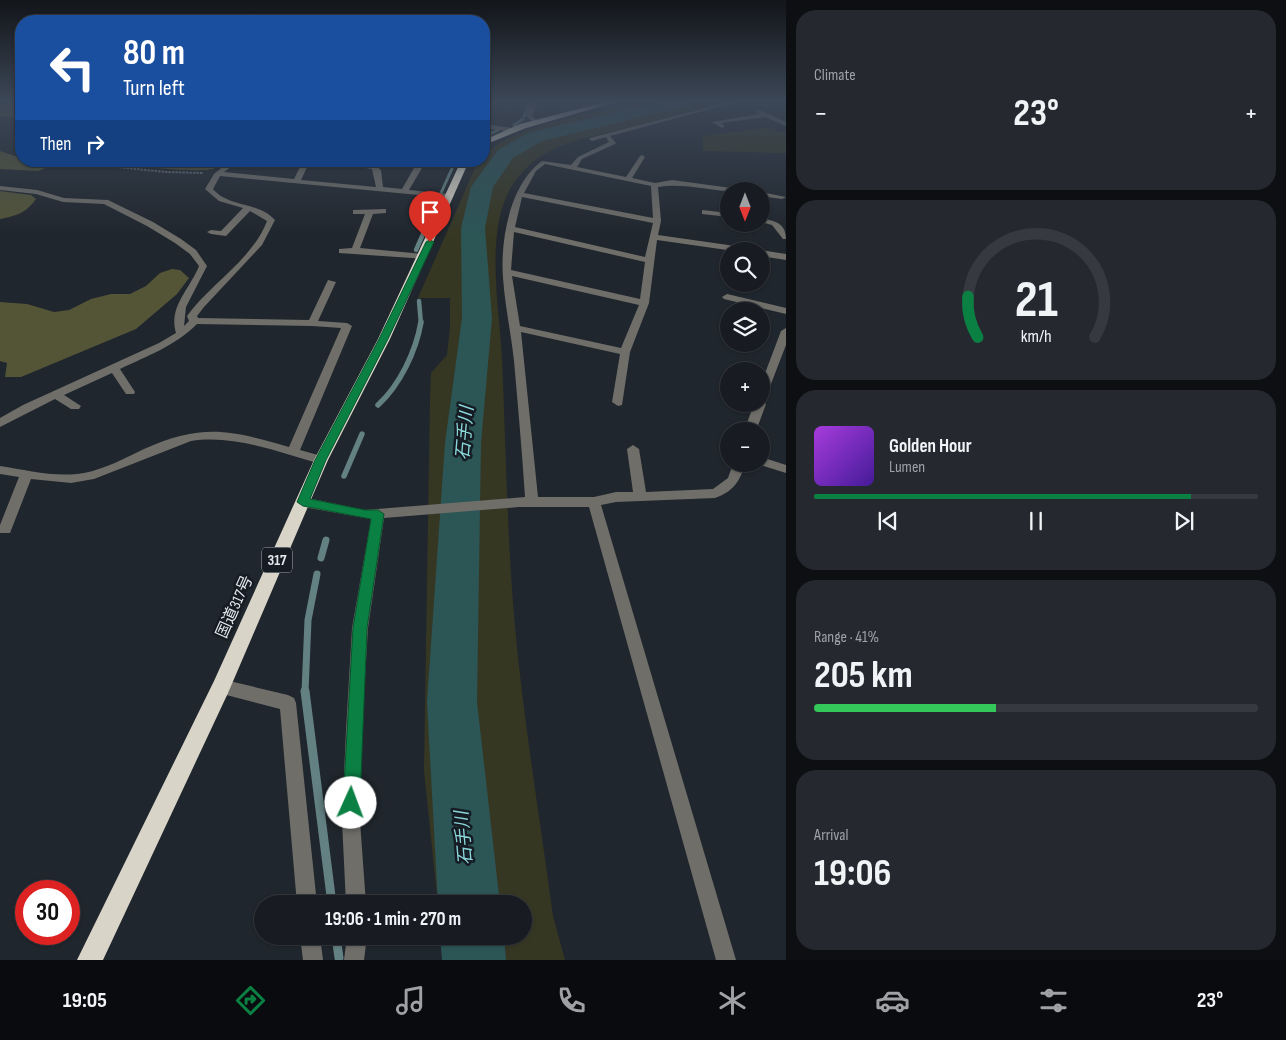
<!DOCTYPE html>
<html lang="en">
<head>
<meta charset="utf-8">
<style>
	:root { --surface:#181c22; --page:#25292f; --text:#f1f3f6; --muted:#9fa1a5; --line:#363a40; --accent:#0b8043 }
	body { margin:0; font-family:"Sofia Sans Condensed","Noto Sans JP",sans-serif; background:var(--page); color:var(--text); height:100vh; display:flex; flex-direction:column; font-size:19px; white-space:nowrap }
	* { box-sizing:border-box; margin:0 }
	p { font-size:16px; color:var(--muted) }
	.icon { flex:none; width:28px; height:28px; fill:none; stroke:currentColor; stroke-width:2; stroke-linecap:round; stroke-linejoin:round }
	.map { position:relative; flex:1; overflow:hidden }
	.drawer { display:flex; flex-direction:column; gap:10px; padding:10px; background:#0d0f13; width:500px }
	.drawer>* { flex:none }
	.guide { position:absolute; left:15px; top:15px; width:475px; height:152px; border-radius:20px; box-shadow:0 1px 4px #0004,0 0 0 1px var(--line); background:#1a4fa0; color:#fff; overflow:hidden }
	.needle { width:32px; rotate:180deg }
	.tools { position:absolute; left:720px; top:182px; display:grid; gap:10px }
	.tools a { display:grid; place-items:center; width:50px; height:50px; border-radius:50%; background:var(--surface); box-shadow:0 1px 4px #0004,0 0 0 1px var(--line); font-size:25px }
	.speed { position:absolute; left:15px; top:880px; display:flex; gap:10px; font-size:25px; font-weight:700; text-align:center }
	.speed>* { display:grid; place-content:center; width:65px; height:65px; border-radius:50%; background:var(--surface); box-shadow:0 1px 4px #0004,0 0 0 1px var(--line); line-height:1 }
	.speed .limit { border:8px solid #d22; background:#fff; color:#111 }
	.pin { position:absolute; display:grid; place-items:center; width:42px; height:42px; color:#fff; margin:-51px -21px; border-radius:50% 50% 50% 0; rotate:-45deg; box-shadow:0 0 5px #0007 }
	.pin .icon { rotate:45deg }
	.me { position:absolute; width:55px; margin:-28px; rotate:2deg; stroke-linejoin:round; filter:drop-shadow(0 0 4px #0008) }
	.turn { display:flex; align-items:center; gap:18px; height:105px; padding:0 25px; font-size:22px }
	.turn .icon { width:65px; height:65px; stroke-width:2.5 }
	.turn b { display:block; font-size:35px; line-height:42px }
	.then { display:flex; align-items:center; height:48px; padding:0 25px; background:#0003; gap:10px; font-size:19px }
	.big { font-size:38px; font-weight:700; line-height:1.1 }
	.drawer .tile { flex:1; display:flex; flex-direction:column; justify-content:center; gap:8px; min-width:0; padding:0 18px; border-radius:20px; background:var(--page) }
	.drawer .dial { align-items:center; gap:0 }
	.dial svg { height:130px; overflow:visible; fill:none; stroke:var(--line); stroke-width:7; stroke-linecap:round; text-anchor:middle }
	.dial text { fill:var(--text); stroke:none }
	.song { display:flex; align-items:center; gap:15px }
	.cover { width:60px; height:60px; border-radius:8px; background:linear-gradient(135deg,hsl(280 70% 55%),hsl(260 70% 35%)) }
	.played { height:5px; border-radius:2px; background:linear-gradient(90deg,var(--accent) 85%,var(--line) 85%) }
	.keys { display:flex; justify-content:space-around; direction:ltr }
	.heat { display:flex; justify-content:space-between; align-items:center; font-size:28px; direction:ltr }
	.charge { height:8px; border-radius:4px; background:linear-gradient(90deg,#34c759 41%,var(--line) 0) }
	.trip { position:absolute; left:254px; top:895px; width:278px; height:50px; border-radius:25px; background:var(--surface); box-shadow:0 1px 4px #0004,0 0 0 1px var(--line); font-weight:700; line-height:50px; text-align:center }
	.tab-bar { display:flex; height:80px; justify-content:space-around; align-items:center; background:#0a0b0e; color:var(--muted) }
	.tab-bar .icon { width:35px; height:35px }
	.tab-bar .on { color:var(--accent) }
	.tab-bar b { font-size:22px; color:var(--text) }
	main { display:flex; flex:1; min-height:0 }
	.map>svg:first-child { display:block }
</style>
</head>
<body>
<main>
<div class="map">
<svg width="786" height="960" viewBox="0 0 786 960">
	<rect width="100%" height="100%" fill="#20262d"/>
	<!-- green -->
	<g fill="#363723">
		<path d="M642 102H720C691 111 661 119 631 127 589 138 549 140 519 176 481 220 500 308 502 360 506 449 507 538 515 627 524 723 540 820 553 916L565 960H444L441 936H522V904H438L424 771 430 398 431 373 447 355 450 327V298H418L475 168 479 161H484V155C520 123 594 113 642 102Z"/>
		<path d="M770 127 779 132 786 131V153L703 151V136Z"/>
	</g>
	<!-- forest -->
	<g fill="#545537">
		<path d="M0 102H21V118L0 116Z"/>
		<path d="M0 151 21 158V161H33L48 167 38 171 0 169Z"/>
		<path d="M107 161H226C222 163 217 167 213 169 198 173 123 166 107 161Z"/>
		<path d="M0 191 31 195 36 199C26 213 16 216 0 219Z"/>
		<path d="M172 269 180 270 189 278 177 294 136 329 21 377H5L7 363 0 361V302L27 304 54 312 69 310 91 299 111 294H130L146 286 160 273Z"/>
	</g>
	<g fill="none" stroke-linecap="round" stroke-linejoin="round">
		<!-- stream-far4 -->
		<g stroke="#638183" stroke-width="3">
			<path d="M524 116 529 106"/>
			<path d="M514 125 523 119"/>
			<path d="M484 137 498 130"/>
			<path d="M441 193 455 162"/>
		</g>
		<!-- stream-far3 -->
		<g stroke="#638183" stroke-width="4.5">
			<path d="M416 250 439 198"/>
			<path d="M419 301 421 324"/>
		</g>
		<!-- stream-far2 -->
		<g stroke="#638183" stroke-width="5.5">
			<path d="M378 405C400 385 416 351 421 322"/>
			<path d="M344 476 362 434"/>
		</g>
		<!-- stream-far1 -->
		<g stroke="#638183" stroke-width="7">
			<path d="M321 558 326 540"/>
			<path d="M305 692 308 620 317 574"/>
		</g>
		<!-- stream -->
		<g stroke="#638183" stroke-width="9">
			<path d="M305 691 332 904"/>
			<path d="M336 936 339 958"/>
		</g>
		<!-- river -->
		<g fill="#2c5556" fill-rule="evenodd">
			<path d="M658 102H689L686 106 542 141 513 158 493 187 485 228 492 318 481 443 477 702 500 904H438L427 702 445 443 462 318 461 228 471 187 498 150 528 133Z"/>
			<path d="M440 936H504L506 960H442Z"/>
		</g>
		<!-- path -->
		<path stroke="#62686e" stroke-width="2" stroke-dasharray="2.5 1" stroke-linecap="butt" d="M57 161 166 172 203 173"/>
		<!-- minor -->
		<g fill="#6f6e69" fill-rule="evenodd">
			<path d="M532 102H538L532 116 539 122 536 124 526 116Z"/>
			<path d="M728 102H737L610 136 616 143 615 144 582 159 577 167 626 177 640 156 642 155 645 157 632 178 655 183 672 180 739 189 743 191C715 193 686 182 658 187L661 221 658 235 749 248 753 251H734L657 240 649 303 630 352 622 405 618 406 612 402 620 354 521 332 538 497H594L616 492H633L627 449 633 445 639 449 646 492 713 489 728 478 733 464H745C740 481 733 492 715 498L616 502 601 505 736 960H716L589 507H519L384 518 368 628 362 730 360 821 366 904H346L342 821 346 730 352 628 371 519 303 507 298 505 297 502 298 499 303 497 365 510 525 497C522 452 518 406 514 361 511 333 505 306 503 278 500 240 510 184 542 161L571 165 578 157 609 142 606 137 592 141 589 139 590 138ZM545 164 651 186 653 218 524 193 536 171ZM522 197 653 223 645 257 515 227ZM514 232 645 262 640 299 511 270ZM512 276 639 305 621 348 520 326Z"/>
			<path d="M759 110 786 122V126L765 117 721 123 725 126 722 128 712 122 759 114 756 112Z"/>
			<path d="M484 124 512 128 515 130 512 132 484 128Z"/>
			<path d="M230 161H239L224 172 294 179 303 161H310L301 180 376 187 372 169 346 165 349 163 374 165 381 170 383 187 402 189 414 168 418 166 422 168 409 190 450 194 454 196 450 198 220 176 213 189C229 208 258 201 275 220L262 245 204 307 197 316 198 318 309 320 328 280 336 282 318 321 347 323 352 326 300 450 325 457 327 460 325 463 321 464C279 453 235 434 191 441L94 479 71 483 31 479 10 533H0V525L19 477 0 474V466C27 470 56 478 84 473 105 469 125 458 144 449 203 423 230 430 289 447L341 328 312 326 197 324C175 346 147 356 120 369L135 392 134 394H126L112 373 64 395 81 406 79 409H71L55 399 0 427V418L23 405 159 343 176 333C168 307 190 289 199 266L190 254 175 243 147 226 104 204 63 202 36 194 0 190V186L37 190 64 198 108 200 153 222 181 239 196 250 207 266 186 307 184 326 189 321 187 316C211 283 252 260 267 221L250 211 226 236 211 234 207 232 211 230 221 231 243 208 219 201 205 189 214 174Z"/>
			<path d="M761 192 786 197 782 199 761 196Z"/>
			<path d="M386 209V213L373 214 360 248 423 254 427 257 426 259 339 253V249L352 248 365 214H353V210Z"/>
			<path d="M702 210 729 213V217L702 214Z"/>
			<path d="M761 218C775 221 786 223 786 239H783L772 225 761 222Z"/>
			<path d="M761 250 786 254V260L761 256V251H758Z"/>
			<path d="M727 294 786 308V314L724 299 722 297Z"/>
			<path d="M786 328V345L764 402 766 404 756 431H744L754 404H761V384L781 331Z"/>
			<path d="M761 457 786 465V473L757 464H761Z"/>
			<path d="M221 679 288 695 294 698 296 703 317 904H297L280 709 215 692 213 687 215 682Z"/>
			<path d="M300 936H320L323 960H303Z"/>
			<path d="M347 936H367L364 960H344Z"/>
		</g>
		<!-- highway -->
		<g fill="#d8d4c8" fill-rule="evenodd">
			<path d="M605 102H616L526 128 484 145V140L520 124Z"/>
			<path d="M461 161H469L390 339 328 460 228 693 103 960H77L214 681 314 460 378 339Z"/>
		</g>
	</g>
	<!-- sky -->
	<linearGradient id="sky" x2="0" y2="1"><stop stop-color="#121519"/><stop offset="0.43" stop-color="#3c4757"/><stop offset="1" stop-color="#3c4757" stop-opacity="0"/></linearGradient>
	<rect width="786" height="236" fill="url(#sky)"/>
	<!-- route -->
	<path fill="#0b8043" stroke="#07532c" d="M430 240 434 242 388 339 326 460 310 499 365 510H378L384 514 367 628 360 803 357 809 351 812 345 809 343 803 353 628 371 519 303 506 297 502 315 460 379 339 426 242Z"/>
	<g text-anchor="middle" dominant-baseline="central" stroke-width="5" stroke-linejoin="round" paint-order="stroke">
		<!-- shield labels -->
		<rect fill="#161c24" stroke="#a6aab1" stroke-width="1" x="262" y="547.5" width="30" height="25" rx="4"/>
		<g font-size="15" font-weight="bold" fill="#e3e7ed">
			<text x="277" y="560">317</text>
		</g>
		<!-- street labels -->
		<g font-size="16" fill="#e3e7ed" stroke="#161c24">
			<text transform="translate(235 607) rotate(-66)">国道317号</text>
		</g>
		<!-- water labels -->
		<g font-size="18" font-style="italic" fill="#8bd8db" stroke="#161c24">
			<text transform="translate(465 433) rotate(-85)">石手川</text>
			<text transform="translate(464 838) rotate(-95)">石手川</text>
		</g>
	</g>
</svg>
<div class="tools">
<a><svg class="needle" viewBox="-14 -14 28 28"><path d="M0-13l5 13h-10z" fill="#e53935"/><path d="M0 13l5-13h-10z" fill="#9fa1a5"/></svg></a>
<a><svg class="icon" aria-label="search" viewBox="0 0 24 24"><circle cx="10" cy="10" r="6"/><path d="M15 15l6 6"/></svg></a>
<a><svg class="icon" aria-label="layers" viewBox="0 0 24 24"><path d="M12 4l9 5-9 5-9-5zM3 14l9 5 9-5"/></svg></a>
<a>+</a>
<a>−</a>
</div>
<div class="speed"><div class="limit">30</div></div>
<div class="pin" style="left:430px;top:242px;background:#d93025"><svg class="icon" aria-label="arrive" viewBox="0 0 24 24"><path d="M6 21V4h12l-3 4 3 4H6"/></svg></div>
<svg class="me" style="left:351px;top:803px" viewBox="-20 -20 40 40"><circle r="19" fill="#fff"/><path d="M0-13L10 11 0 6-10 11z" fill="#0b8043"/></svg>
<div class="trip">19:06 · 1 min · 270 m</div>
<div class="guide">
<div class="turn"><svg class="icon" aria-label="left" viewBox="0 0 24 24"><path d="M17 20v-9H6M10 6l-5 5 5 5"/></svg><div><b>80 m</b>Turn left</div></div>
<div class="then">Then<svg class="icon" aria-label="right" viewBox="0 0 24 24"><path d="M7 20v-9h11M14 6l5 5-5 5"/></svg></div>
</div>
</div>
<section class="drawer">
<div class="tile"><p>Climate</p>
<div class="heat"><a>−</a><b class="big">23°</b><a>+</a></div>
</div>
<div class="tile dial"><svg viewBox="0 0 100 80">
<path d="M14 69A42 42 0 1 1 86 69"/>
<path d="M14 69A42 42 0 0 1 8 44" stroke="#0b8043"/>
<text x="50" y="56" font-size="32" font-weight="700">21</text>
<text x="50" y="72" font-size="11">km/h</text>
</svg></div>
<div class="tile">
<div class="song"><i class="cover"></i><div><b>Golden Hour</b><p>Lumen</p></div></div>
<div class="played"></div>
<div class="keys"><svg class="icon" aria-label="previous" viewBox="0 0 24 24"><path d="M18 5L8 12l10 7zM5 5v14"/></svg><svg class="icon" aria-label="pause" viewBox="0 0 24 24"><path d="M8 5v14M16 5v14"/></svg><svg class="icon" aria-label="next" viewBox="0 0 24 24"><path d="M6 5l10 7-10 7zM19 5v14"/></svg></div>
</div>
<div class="tile"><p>Range · 41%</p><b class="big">205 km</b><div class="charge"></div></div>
<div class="tile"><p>Arrival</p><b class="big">19:06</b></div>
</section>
</main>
<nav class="tab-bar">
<b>19:05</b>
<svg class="icon on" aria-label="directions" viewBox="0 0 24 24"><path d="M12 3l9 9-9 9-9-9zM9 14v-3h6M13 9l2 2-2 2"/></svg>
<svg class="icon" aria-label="music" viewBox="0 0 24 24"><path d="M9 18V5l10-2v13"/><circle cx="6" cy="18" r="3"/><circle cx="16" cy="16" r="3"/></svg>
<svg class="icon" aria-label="phone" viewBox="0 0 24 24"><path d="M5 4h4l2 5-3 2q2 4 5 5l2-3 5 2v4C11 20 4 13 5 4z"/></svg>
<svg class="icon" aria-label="climate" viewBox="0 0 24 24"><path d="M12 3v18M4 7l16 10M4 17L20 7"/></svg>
<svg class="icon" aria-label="car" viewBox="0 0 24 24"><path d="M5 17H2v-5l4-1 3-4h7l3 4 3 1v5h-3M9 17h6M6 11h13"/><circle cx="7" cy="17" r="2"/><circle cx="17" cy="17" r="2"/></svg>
<svg class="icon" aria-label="filters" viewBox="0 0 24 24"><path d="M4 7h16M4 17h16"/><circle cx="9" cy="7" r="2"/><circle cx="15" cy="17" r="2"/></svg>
<b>23°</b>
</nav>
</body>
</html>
